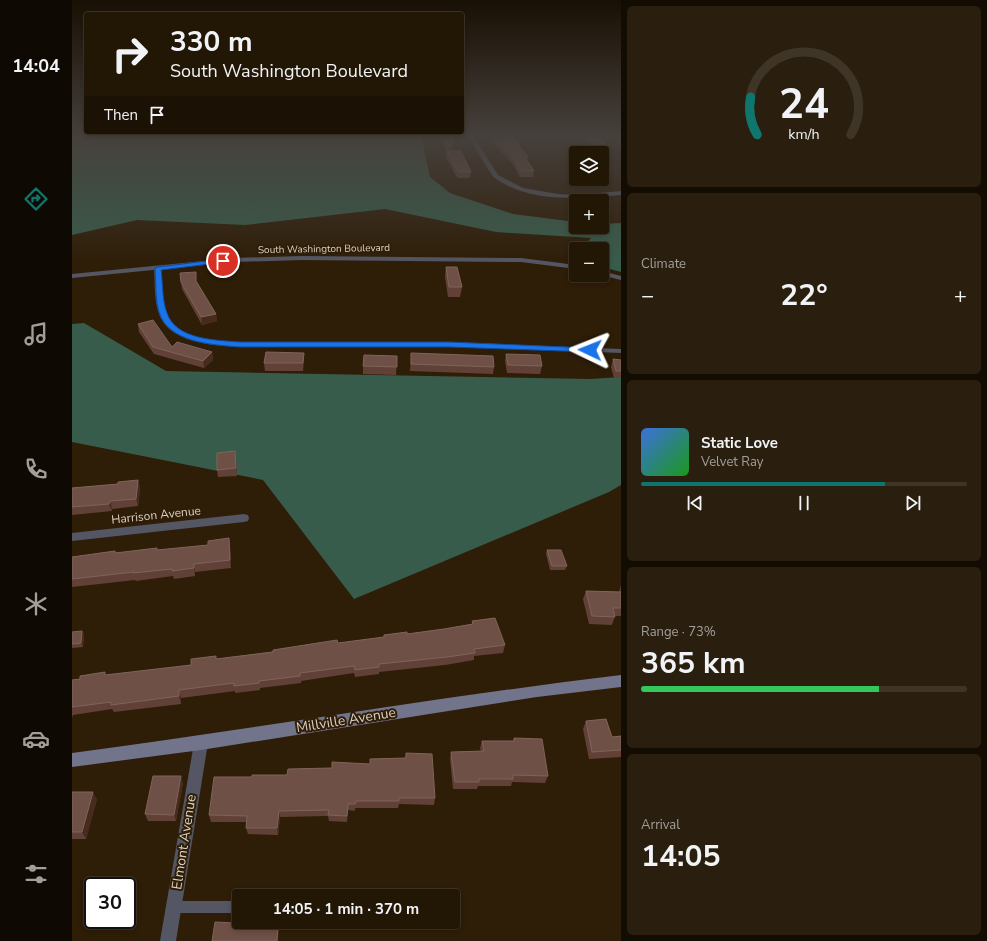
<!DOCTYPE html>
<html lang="en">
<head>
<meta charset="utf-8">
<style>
	:root { --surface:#221605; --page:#2a1f0f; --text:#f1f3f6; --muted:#a29f9a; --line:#3f3527; --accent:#0f766e }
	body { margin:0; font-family:"Nunito Sans",sans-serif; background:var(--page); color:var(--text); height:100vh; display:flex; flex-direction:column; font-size:15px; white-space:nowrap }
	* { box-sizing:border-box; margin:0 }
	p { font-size:13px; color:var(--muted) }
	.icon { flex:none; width:22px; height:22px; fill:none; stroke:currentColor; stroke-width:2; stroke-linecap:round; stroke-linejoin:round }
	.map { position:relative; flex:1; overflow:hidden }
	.drawer { display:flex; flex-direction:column; gap:6px; padding:6px; background:#130c03; width:366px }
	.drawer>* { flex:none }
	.banner { position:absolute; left:12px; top:12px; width:380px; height:122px; border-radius:4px; box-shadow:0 2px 6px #0003,0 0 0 1px var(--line); background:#221605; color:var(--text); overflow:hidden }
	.buttons { position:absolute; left:497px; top:146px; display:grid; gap:8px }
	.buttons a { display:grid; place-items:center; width:40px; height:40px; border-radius:4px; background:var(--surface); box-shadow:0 2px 6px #0003,0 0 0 1px var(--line); font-size:20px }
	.speed { position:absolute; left:12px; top:877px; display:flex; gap:8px; font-size:20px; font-weight:700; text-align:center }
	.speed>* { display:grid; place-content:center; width:52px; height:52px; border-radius:50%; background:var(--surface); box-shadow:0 2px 6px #0003,0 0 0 1px var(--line); line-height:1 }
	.speed .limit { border:2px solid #111; border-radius:6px; background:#fff; color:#111 }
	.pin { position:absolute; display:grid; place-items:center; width:34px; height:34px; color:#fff; margin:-17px; border:2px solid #fff; border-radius:50%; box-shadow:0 1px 4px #0007 }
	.me { position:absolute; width:44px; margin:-22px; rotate:272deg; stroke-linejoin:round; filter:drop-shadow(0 0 3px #0008) }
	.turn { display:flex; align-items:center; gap:14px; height:84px; padding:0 20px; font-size:18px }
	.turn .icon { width:52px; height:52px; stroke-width:2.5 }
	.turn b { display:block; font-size:28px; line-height:34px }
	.then { display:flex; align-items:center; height:38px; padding:0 20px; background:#0003; gap:8px; font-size:15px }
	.big { font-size:30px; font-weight:700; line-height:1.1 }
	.drawer .card { flex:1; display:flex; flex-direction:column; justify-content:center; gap:6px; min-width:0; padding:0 14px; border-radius:6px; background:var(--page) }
	.drawer .dial { align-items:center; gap:0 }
	.dial svg { height:104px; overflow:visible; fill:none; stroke:var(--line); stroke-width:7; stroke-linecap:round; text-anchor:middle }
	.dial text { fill:var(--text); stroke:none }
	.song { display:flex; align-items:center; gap:12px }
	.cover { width:48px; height:48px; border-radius:6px; background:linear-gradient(135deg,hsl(220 70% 55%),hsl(120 70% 35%)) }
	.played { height:4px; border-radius:2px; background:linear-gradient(90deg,var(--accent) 75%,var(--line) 75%) }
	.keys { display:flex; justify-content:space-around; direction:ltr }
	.heat { display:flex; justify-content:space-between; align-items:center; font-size:22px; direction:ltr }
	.charge { height:6px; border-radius:3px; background:linear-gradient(90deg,#34c759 73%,var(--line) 0) }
	.trip { position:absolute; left:160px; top:889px; width:228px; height:40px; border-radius:4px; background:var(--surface); box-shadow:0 2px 6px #0003,0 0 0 1px var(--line); font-weight:700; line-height:40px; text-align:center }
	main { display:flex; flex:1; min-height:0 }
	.tab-bar { display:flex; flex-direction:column; width:72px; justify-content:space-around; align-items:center; background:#0e0902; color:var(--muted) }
	.tab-bar .icon { width:28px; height:28px }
	.tab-bar .on { color:var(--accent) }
	.tab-bar b { font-size:18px; color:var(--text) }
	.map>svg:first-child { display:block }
</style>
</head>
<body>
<main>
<nav class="tab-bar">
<b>14:04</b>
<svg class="icon on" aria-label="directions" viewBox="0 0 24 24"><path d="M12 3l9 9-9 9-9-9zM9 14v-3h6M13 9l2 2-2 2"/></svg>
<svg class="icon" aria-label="music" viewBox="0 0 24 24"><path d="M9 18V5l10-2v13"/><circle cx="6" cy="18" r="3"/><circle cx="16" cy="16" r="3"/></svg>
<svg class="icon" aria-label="phone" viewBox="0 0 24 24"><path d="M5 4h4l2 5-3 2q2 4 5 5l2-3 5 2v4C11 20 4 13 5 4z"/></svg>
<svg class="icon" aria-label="climate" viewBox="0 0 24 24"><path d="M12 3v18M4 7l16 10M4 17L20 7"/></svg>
<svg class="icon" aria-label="car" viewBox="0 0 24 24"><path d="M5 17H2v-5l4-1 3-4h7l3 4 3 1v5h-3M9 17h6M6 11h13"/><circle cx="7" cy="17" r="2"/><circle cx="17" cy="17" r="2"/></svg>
<svg class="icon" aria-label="filters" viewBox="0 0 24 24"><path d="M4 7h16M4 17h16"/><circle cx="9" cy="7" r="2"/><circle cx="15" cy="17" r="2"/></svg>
</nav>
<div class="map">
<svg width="549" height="941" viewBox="0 0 549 941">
	<rect width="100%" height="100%" fill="#2e1d07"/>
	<!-- forest -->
	<g fill="#385c4b">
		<path d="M0 134H349L358 177 378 193 441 214 504 222V227H530V224L549 223V272L530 267V249H509L519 238 424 232 313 209 173 225 65 220 0 235Z"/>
		<path d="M12 323 94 371 518 379 549 377V485L537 492 282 599 191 480 0 442V324Z"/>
	</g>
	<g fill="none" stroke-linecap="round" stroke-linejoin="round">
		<!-- service -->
		<path fill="#545664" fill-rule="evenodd" d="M102 901H167V913H102L98 911 96 907 98 903Z"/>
		<!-- minor -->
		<g fill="#545664" fill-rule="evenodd">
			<path d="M396 134H400L426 175 451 188 486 194 504 195 549 191V195C508 198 459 204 423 178 418 174 399 141 396 134Z"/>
			<path d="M540 134H544L549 138V143Z"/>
			<path d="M86 266 90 268C90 282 90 297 94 311 102 340 144 341 168 343L377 342 549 349V353L377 346 168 347C141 345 95 344 86 311 82 297 83 282 82 268Z"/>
			<path d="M172 514 176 515 177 518 176 521 172 522 0 541V533Z"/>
			<path d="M129 736 134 738 136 743 104 941H88L122 743 124 738Z"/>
		</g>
		<!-- tertiary -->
		<g fill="#545664" fill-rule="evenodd">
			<path d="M230 256 449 258 504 265V269L449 262 230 260 162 262 0 278V274L162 258Z"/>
			<path d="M530 271 549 276V280L529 275Z"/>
		</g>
		<!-- secondary -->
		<path fill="#71748a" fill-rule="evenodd" d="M549 675V687L465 697 129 750 0 767V753C183 729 365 697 549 675Z"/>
	</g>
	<!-- wall -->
	<g fill="#614137">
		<path d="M365 134H378L381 148 376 151 399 172 398 178H387L384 176 374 157 375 151Z"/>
		<path d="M416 134H440L449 149 456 156 455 160 462 171 461 177H448L440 163 418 140Z"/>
		<path d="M509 134H526L537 149 535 154 530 158V153H525Z"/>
		<path d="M374 267 390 287 388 297H376L373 277Z"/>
		<path d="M109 282H125L144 314 145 321 130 325 110 289Z"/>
		<path d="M66 324 100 347 140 352 141 360 132 368 82 354 67 332Z"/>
		<path d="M232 353V360L231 371H193L192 363Z"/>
		<path d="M339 353 422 367 421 374 338 371Z"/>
		<path d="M434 354 470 366 468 374 435 373 433 361Z"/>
		<path d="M325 356 324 375 291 374V366Z"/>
		<path d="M541 359 549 360V378H542L539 367Z"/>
		<path d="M164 459 165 476 146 477 145 470Z"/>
		<path d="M66 480 68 488 66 506 40 509V511L0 515V488L46 484Z"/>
		<path d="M158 546 159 568 123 572V576L102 579 101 576 64 581 63 580 0 587V557L43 551 44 553Z"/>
		<path d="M475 550 495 566 493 570H478L474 554Z"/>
		<path d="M549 585V616H543L540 625 517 624 511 599 514 591 547 592Z"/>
		<path d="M400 621 433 645 431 653 402 656V660L373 665 307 672V674L283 677 282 673 229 681V683L188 688V690L163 693V691L109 698V704L42 712 40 709 1 715 0 718V680L34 675 119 665 144 656V659L312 637V635L335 634 372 629 400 624Z"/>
		<path d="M10 631 12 635 11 647 0 648V632Z"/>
		<path d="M514 721 540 737 549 736V757L517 759 511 729Z"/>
		<path d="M442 738 476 776 473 783 440 782 439 786H406L405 789H381L378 759 379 752 409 751 408 748 410 741H441Z"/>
		<path d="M334 753 363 798 362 805 327 804 326 808H283V811L276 810 275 822 257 821 256 816 208 817 206 835 176 834 174 828 175 822H139L137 815 180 777 215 775 260 768 298 764V759L333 758Z"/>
		<path d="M111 783 104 821H76L73 814Z"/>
		<path d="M0 792 25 799 14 839H0Z"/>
	</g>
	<!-- shaded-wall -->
	<g fill="#472c1d">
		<path d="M382 143 381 148 376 151V146Z"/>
		<path d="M537 149 535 154 530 158V153Z"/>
		<path d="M144 314 145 321 130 325 129 317Z"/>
		<path d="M140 352 141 360 132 368 131 361Z"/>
		<path d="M232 353V360L231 371V363Z"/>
		<path d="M163 451 164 459 165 476 164 468Z"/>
		<path d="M66 480 68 488 66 506 64 499Z"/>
		<path d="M38 501 40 509V511L37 504Z"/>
		<path d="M157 538 158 546 159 568 158 560Z"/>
		<path d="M122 564 123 572V576L122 568Z"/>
		<path d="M10 631 12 635 11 647 9 643Z"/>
		<path d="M107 690 109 698V704L107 696Z"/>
		<path d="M109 776 111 783 104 821 102 815Z"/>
		<path d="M21 792 25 799 14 839 10 832Z"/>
		<path d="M207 811 208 817 206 835 205 828Z"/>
		<path d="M206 925 207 930 206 941H205Z"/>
	</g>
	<!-- building -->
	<g fill="#6e5046" stroke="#7f6459">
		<path d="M369 134H378L382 143 376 146Z"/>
		<path d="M419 134H440L445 141 449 149 456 156 453 157 462 171H449L441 157Z"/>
		<path d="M514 134H526L537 149 530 153Z"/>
		<path d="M375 151H389L399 172H387L385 170Z"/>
		<path d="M374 267H385L390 287H377Z"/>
		<path d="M124 272V281L144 314 129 317 109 282 108 273Z"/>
		<path d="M81 320 100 347 105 342 140 352 131 361 81 347 66 324Z"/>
		<path d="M194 352 232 353 231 363H192Z"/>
		<path d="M339 353 421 356 422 367 339 364Z"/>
		<path d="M434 354 468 355 470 366 436 365Z"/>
		<path d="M292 355 325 356V367L291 366Z"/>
		<path d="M541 359 549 360V371H544Z"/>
		<path d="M163 451 164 468 145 470V453Z"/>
		<path d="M66 480 64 499 38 501 37 504 0 507V488L46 484V482Z"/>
		<path d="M157 538 158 560 122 564V568L100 571V569L61 573 62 572 0 579V557L43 551V553L85 548V550L136 545V541Z"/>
		<path d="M475 550H489L495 566H480Z"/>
		<path d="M514 591 549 592V608H541L543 617 520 616Z"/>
		<path d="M423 618 433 645 402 649 403 653 375 657 307 664V667L283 670 282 666 228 673V676L187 681V683L162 686V683L107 690V696L39 705V702L0 707V680L8 679V676L33 672V675L119 665V659L144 656V659L201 652V650L265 640 266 643 312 637V635L335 632V634L372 629 401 624 400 621Z"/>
		<path d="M10 631 9 643 0 644V632Z"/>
		<path d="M534 719 540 737 549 736V750L520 752 514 721Z"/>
		<path d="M442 738 470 739 476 776 441 775V779H407V782H383L379 752 412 751 410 741H442Z"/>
		<path d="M334 753 360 754 363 798H327V801H284L283 804H276L275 816 256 815 257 810 207 811 205 828H174L175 816 137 815 142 777H180V775H215L216 769 260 768V762L298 764V759L334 758Z"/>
		<path d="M81 776H109L102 815 73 814Z"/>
		<path d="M0 792H21L10 832H0Z"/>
		<path d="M143 922 206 925 205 941H140Z"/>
	</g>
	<!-- sky -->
	<linearGradient id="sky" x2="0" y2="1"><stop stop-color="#191004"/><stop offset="0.51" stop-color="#46403c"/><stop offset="1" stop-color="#46403c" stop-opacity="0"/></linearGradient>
	<rect width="549" height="265" fill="url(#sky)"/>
	<!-- route -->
	<path fill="#1a73e8" stroke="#114b97" d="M151 259 154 261V262L89 270C91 284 90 300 95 313 104 340 144 340 168 342H377L518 348 522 350 518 352 377 347H168C142 345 96 343 87 312 83 299 84 282 83 268L86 267Z"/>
	<g text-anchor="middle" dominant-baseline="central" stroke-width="4" stroke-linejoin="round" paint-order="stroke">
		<!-- far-street labels -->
		<g font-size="10" fill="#dbd0c3" stroke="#2e1d07">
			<text transform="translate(252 249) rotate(-1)">South Washington Boulevard</text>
		</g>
		<!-- street labels -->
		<g font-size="12" fill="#dbd0c3" stroke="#2e1d07">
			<text transform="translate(84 515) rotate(-6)">Harrison Avenue</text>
		</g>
		<!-- near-street labels -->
		<g font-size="14" fill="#dbd0c3" stroke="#2e1d07">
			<text transform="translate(274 720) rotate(-9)">Millville Avenue</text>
			<text transform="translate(112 842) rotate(-81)">Elmont Avenue</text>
		</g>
	</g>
</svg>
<div class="buttons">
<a><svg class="icon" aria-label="layers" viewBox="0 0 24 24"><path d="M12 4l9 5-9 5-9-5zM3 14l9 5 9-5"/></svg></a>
<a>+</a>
<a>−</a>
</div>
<div class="speed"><div class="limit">30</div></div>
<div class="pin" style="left:151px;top:261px;background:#d93025"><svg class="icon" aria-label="arrive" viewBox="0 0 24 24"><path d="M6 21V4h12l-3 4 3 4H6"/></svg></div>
<svg class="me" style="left:518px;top:350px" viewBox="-20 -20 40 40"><path d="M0-17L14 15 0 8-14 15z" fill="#1a73e8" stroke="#fff" stroke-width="4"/></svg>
<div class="trip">14:05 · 1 min · 370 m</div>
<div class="banner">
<div class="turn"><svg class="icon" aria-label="right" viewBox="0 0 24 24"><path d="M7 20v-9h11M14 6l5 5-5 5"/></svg><div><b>330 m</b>South Washington Boulevard</div></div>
<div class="then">Then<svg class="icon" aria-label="arrive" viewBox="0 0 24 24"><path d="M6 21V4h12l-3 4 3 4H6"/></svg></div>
</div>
</div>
<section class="drawer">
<div class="card dial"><svg viewBox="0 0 100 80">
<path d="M14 69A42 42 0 1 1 86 69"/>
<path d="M14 69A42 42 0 0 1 9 40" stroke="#0f766e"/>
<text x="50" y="56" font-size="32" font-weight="700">24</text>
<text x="50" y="72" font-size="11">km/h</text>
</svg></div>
<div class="card"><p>Climate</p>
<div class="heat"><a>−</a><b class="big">22°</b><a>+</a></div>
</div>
<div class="card">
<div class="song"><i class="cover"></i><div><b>Static Love</b><p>Velvet Ray</p></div></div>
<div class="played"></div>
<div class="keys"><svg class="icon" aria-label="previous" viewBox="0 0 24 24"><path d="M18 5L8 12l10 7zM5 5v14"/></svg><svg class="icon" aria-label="pause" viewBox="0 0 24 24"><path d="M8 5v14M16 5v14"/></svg><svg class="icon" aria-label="next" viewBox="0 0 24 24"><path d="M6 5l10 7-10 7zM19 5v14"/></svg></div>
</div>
<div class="card"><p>Range · 73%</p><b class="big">365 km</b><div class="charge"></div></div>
<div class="card"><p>Arrival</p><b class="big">14:05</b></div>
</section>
</main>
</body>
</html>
